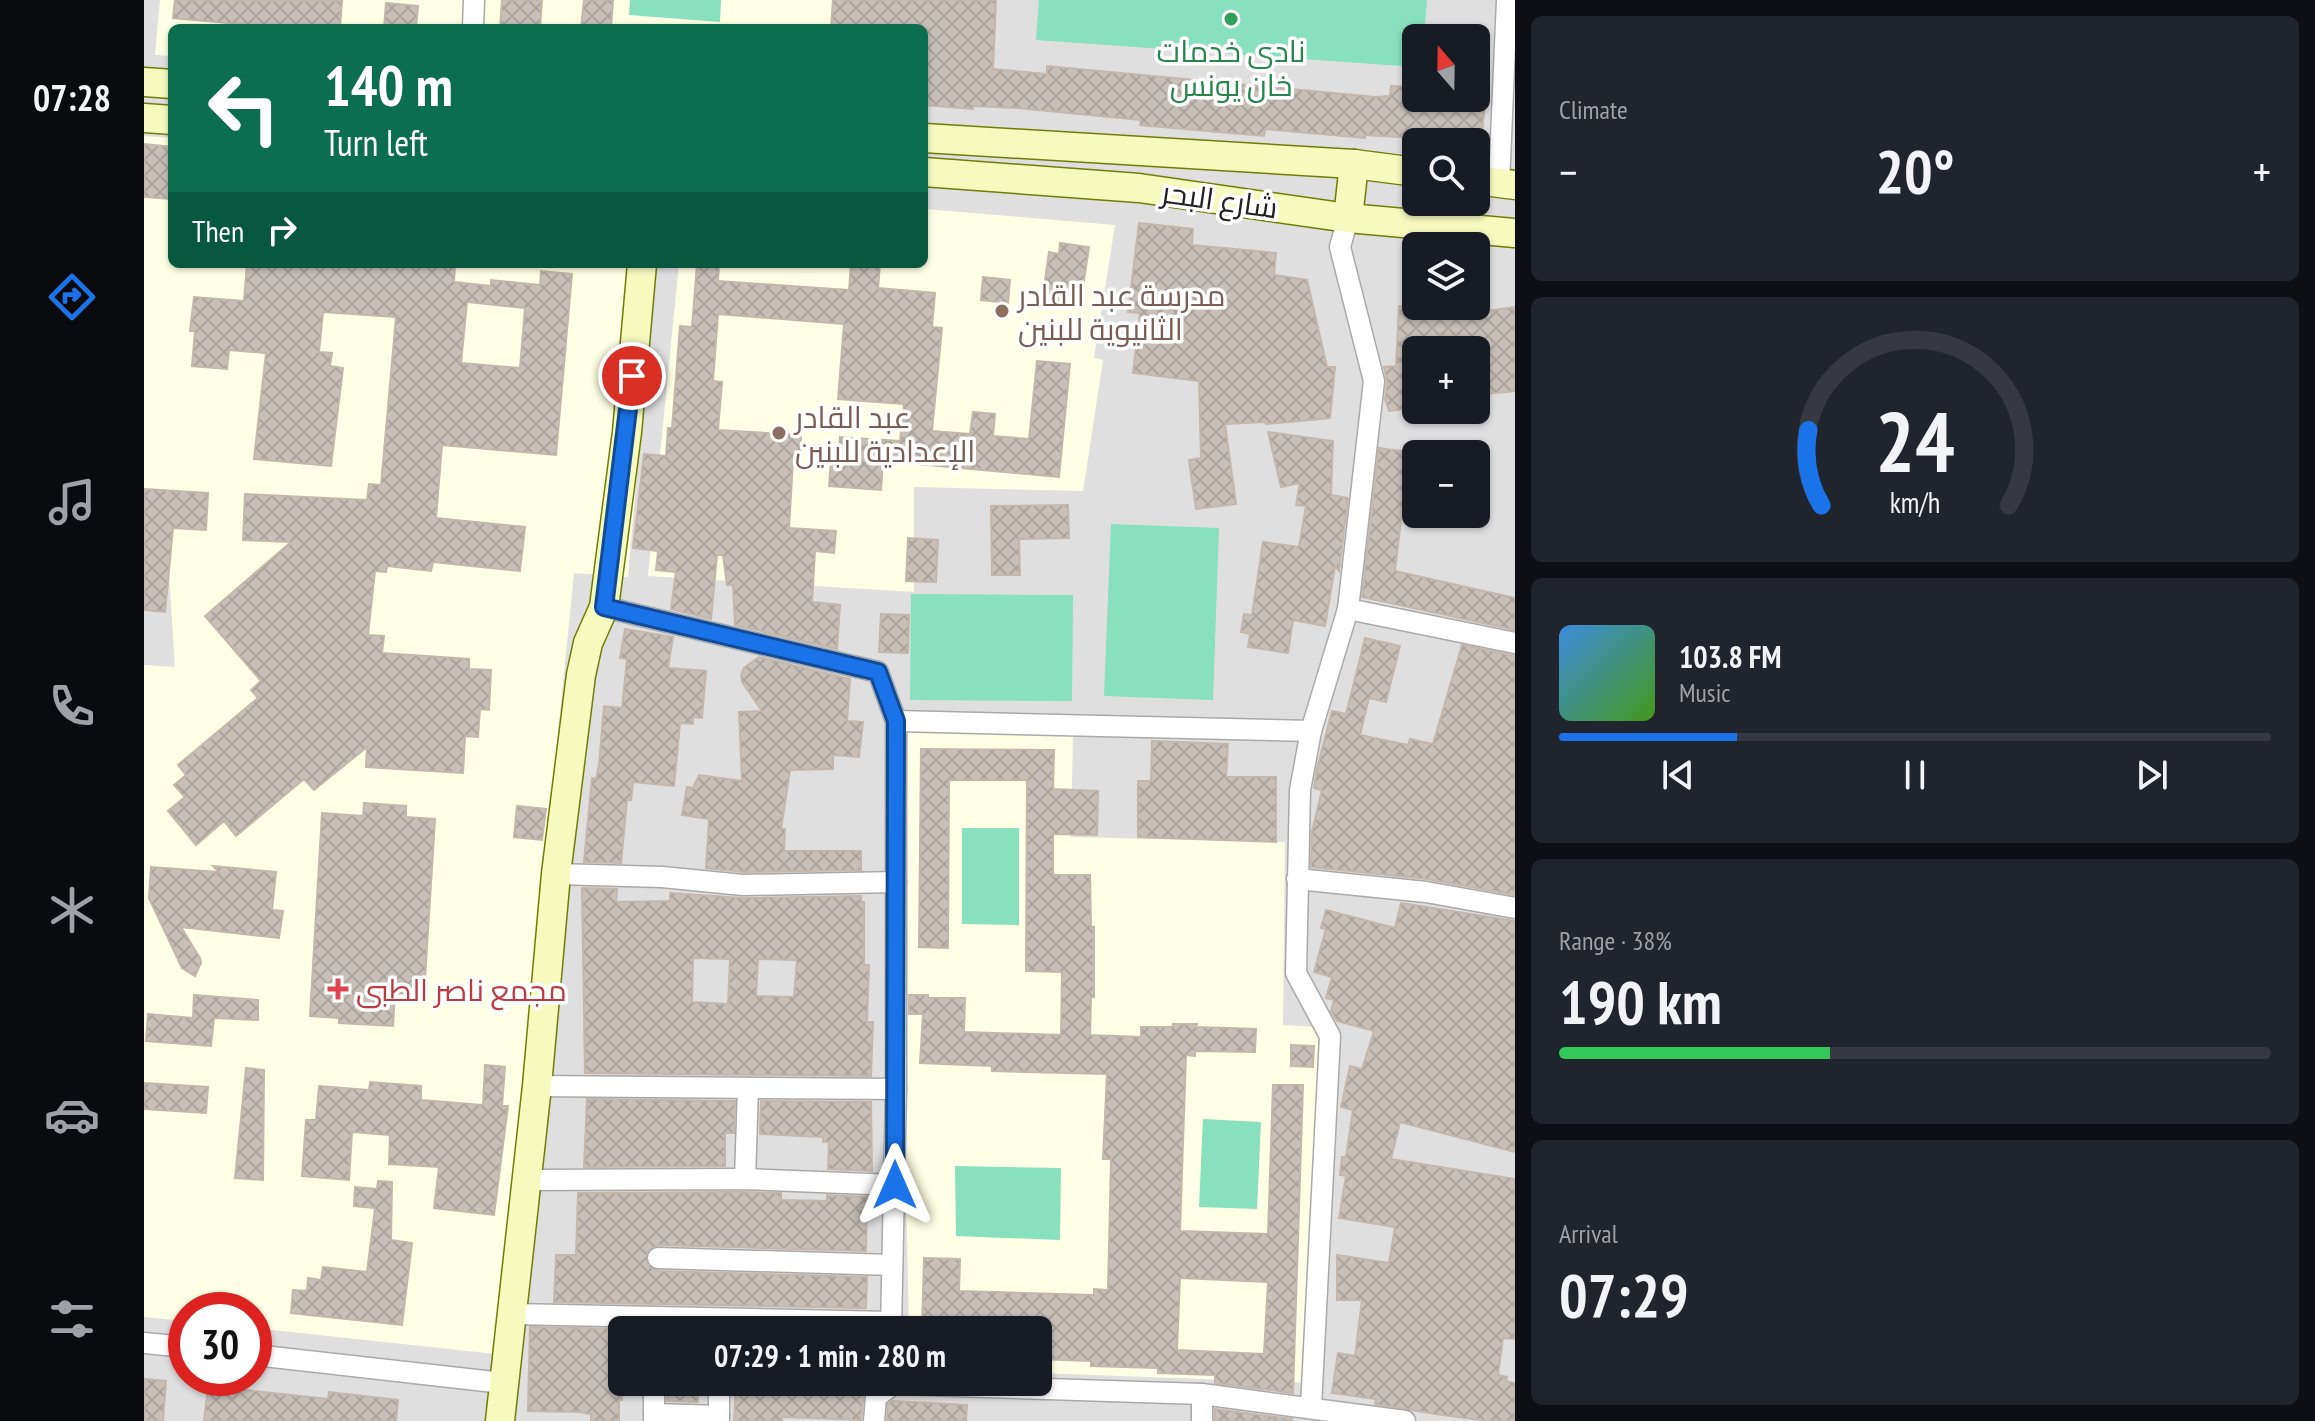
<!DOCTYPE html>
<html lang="en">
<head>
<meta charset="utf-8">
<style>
	:root { --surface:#171b24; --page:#20242c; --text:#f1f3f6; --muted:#9ea1a6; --line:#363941; --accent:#1a73e8 }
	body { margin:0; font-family:"PT Sans Narrow",Cairo,sans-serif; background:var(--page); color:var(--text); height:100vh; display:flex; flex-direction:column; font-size:30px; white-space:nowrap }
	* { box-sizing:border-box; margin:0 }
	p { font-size:26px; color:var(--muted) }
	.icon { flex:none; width:44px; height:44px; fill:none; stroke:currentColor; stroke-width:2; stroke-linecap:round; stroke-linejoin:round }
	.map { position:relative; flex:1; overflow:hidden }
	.details { display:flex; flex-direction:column; gap:16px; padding:16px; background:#0d0f14; width:800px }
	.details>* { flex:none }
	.hud { position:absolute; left:24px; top:24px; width:760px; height:244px; border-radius:12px; box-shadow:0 2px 6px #0004; background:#0b6e4f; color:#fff; overflow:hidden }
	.needle { width:52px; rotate:340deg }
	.buttons { position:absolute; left:1258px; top:24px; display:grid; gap:16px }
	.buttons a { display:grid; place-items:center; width:88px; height:88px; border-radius:12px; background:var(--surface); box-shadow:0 2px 6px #0004; font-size:40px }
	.speed { position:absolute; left:24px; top:1292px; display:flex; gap:16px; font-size:40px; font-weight:700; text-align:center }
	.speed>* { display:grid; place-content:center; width:104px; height:104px; border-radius:50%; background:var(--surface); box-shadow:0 2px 6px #0004; line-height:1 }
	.speed .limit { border:12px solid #d22; background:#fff; color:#111 }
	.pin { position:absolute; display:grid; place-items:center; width:68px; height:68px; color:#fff; margin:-34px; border:4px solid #fff; border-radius:50%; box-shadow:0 2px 8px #0007 }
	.me { position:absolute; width:88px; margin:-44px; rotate:0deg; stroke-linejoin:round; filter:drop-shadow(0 0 6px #0008) }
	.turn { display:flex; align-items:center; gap:28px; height:168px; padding:0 24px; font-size:36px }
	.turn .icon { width:104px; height:104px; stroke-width:2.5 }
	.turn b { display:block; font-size:56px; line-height:68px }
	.then { display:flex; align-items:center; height:76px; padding:0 24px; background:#0003; gap:16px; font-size:30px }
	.big { font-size:60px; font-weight:800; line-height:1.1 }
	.details .card { flex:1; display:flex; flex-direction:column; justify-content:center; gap:12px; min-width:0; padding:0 28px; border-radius:12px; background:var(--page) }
	.details .dial { align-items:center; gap:0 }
	.dial svg { height:208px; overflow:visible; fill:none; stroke:var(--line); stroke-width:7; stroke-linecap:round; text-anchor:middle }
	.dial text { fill:var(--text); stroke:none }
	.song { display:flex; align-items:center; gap:24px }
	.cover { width:96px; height:96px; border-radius:12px; background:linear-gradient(135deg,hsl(210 70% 55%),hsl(100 70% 35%)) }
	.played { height:8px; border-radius:4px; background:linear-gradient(90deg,var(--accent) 25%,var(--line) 25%) }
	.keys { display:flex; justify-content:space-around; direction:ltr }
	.heat { display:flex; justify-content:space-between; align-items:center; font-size:44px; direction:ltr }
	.charge { height:12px; border-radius:6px; background:linear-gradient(90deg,#34c759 38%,var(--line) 0) }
	.trip { position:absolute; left:464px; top:1316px; width:444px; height:80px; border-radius:12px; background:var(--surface); box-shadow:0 2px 6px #0004; font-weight:800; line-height:80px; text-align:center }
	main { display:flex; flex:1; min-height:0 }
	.dock { display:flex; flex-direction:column; width:144px; justify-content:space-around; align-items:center; background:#090b0e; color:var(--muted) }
	.dock .icon { width:56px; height:56px }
	.dock .selected { color:var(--accent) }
	.dock b { font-size:36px; color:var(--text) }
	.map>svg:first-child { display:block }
</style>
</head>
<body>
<main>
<nav class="dock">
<b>07:28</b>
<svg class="icon selected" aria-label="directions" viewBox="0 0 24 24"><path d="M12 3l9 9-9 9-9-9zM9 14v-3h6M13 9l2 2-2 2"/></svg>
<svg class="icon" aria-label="music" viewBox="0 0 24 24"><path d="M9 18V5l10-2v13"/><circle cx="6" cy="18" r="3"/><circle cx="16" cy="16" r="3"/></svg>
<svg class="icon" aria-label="phone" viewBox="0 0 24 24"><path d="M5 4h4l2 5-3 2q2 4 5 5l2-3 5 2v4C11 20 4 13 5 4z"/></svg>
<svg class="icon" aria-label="climate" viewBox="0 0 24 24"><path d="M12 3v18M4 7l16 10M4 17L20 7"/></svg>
<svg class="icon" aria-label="car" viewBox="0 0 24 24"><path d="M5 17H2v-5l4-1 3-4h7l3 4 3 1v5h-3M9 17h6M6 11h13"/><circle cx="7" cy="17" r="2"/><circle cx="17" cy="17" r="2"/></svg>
<svg class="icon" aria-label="filters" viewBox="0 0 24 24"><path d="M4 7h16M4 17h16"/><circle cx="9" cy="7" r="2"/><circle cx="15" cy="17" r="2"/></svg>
</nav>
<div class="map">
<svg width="1371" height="1421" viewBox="0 0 1371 1421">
	<defs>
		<pattern id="building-cross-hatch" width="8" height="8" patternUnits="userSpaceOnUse" patternTransform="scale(2)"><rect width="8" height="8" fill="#c7bfb8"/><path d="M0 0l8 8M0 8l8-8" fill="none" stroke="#aba49e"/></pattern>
	</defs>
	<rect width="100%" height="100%" fill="#f2efe9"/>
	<!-- residential -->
	<path fill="#e0dfdf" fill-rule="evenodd" d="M0 0H1371V1421H0ZM28 28H780V264H28ZM1272 38H1332V98H1272ZM1272 142H1332V202H1272ZM1272 246H1332V306H1272ZM1272 350H1332V410H1272ZM1272 454H1332V514H1272ZM42 1310H110V1378H42ZM478 1330H894V1382H478Z"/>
	<!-- education -->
	<g fill="#ffffe5">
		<path d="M16 0H325L322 28H28V56L11 55Z"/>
		<path d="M340 0H745L743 28H338Z"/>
		<path d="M0 136 28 138V264H511L484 577 430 573 352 1354 110 1328V1310H42V1321L0 1317V665L31 667 23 542 0 540Z"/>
		<path d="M780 209 971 225 950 358 959 360 939 491 770 487V592L504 576 535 264H780Z"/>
		<path d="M764 727 929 731 927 837 1141 842 1139 1025 1173 1027 1179 1039 1166 1383 894 1373V1330H765L759 1047Z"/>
	</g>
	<!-- pitch -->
	<g fill="#88e0be">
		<path d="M486 0H577L576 22 485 15Z"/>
		<path d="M895 0H1283L1280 38H1272V67L892 40Z"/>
		<path d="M967 524 1075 528 1069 700 960 696Z"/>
		<path d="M767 594 929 595 928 701 766 700Z"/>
		<path d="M818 828H875V925L818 924Z"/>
		<path d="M1059 1119 1117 1122 1113 1209 1055 1207Z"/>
		<path d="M811 1166 917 1168 916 1240 812 1236Z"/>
	</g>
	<!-- building -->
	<g fill="url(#building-cross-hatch)" stroke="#c4b6ab" stroke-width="2" fill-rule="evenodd">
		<path d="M31 0 198 1 196 28H141L29 18Z"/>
		<path d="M358 0H398L396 28H356Z"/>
		<path d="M440 0H469L467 28H437Z"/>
		<path d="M689 0H852L849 69 903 74V66L1231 97 1246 96 1247 86 1268 87 1267 96 1272 98 1341 103 1337 142 1221 135V138L1121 129 1120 136 996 125 997 120 873 108 829 106V109L780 105V28H687Z"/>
		<path d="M242 3 274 6 272 28H240Z"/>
		<path d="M0 144 28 147V199L0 197Z"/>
		<path d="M995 223 1049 229 1048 245 1132 253 1130 275 1163 280 1183 367H1191L1186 418 1122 424 1121 422 1081 424 1092 504 1052 509 1045 460 1057 458 1055 381 989 373 996 313 984 312Z"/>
		<path d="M916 243 945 247 936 307 898 302 905 252 915 254Z"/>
		<path d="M103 264H311L310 282 347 286V280L396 285 397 271 428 274 412 455 298 445 292 518 381 527 376 571 289 562 287 571 243 566 242 572 231 571 224 635 240 636 238 653 325 659V669L347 670 345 710 336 709 334 737 321 736 319 773 222 767 223 747 170 790 160 779 92 836 80 821 52 845 24 811 41 797 30 785 42 775 34 765 114 698 107 690 117 681 61 616 147 542 99 540 101 494 223 500 225 484 237 485 252 317 179 312 175 352 188 353 186 366 199 368 187 466 110 459 122 353 85 350 83 369 48 366 51 331H46L50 297 100 301ZM323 302 381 308 376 368 317 363Z"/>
		<path d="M553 264H575L574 281 705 290 707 264H736L734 288 791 293 788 327 798 328 788 431 826 434 829 412 851 414 849 436 885 439 893 361 926 364 915 477 739 461 737 490 685 486 687 462 694 463 696 437 756 441 760 404 694 399 700 324 574 314 569 381 578 382 574 430 657 435 656 461H649L645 528 692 531 690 553 671 551 668 602 696 605 693 649 591 625 589 585H583L579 555H573L567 619 527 609 532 572 512 570 514 551 489 548 500 454 522 456 524 428H528L536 326 548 327Z"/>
		<path d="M839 277 866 280 864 303 837 300Z"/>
		<path d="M1255 306H1315L1314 315 1371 307V391L1333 395 1332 337 1294 336V350H1272V408L1245 411 1241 399 1243 382 1240 367 1252 366Z"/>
		<path d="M1124 432 1189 441 1187 495 1204 498 1195 571 1191 566 1181 626 1149 620 1144 653 1104 647 1106 634 1097 632 1100 614 1108 615 1119 542 1155 547 1162 506 1152 505 1156 483 1137 487Z"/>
		<path d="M1235 448 1265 452 1251 571 1371 598V630L1218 597Z"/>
		<path d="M0 489 64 493 62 530 29 528 21 612 0 610Z"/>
		<path d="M924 505 925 538 875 539 876 575H848L847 506Z"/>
		<path d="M764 538 794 540 792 582 762 581Z"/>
		<path d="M737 614 765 615 764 653 735 652Z"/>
		<path d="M481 629 529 637 524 668 562 671 558 718 549 717V724L536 723 530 786 489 782 487 800H483L477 863 440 862 448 778 452 779 455 765 460 706 478 708 483 659 476 658Z"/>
		<path d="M1221 638 1256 646 1242 702 1225 698 1216 735 1264 745 1266 739 1289 744 1318 645 1371 656V895L1283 879 1167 867 1168 832 1178 790 1170 788 1173 769 1188 711 1202 714Z"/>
		<path d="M615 657 706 679 703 721 719 722 715 757 689 755V769L646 770 637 829H641L640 851H717V870L600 872 562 868 565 819 538 815 543 787 549 788 555 775 598 781 595 712 618 711 598 682 597 675 600 668Z"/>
		<path d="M1008 741 1084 744 1082 777H1132V842L994 837V781H1007Z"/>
		<path d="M777 749 910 750 909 789 954 791 953 835 909 834V875H946L947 927H950V997H947L946 1035 997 1037V1027H1029V1024H1053L1052 1027 1112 1029 1111 1052 1051 1051V1056L1042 1055 1036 1231 1124 1234 1129 1085H1159L1149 1393 1071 1383V1375L1014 1373V1368L947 1366V1361L894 1359V1330H778L780 1258 816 1259 815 1291 950 1295V1289L964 1290 967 1159H959L963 1074 848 1071V1066L776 1063 779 1014H765V995H784V998H821L820 1032 917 1035 918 972 882 971 883 780H805L804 948 775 947ZM1036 1278 1124 1282 1120 1354 1033 1350Z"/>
		<path d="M220 803 262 806V817L291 819 280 995 251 993 249 1026 195 1023V1018L166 1016 178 813 219 816Z"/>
		<path d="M373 806 402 809 398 840 370 837Z"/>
		<path d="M69 866 132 872 128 910 139 911 135 938 37 927 56 958 57 963 51 976 38 968 5 898 7 867 75 872Z"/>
		<path d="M438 888 473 889 472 902 526 901V893L599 898 717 896V902H720V965H725L723 1022H729L727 1076 441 1073ZM549 958 586 959 584 1004 548 1002ZM614 959 653 960 650 997 612 996Z"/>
		<path d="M1257 903 1371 921V1152L1256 1122 1247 1159 1371 1179V1339L1359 1338 1354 1375 1363 1377 1362 1381 1371 1383V1421H1343L1292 1414 1231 1404 1232 1399 1188 1393 1194 1353 1211 1356 1218 1300H1193V1255L1245 1263 1251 1227 1195 1218 1202 1176 1196 1175 1198 1157H1202L1209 1110 1197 1107 1206 1066 1218 1069 1230 1031 1193 1021 1187 1011 1190 1000 1182 998 1188 977 1170 972 1182 929 1177 928 1182 910 1251 928Z"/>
		<path d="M50 995 114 1000V1020L70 1018 67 1046 2 1041 4 1014 49 1018Z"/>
		<path d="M1147 1045 1170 1046 1169 1067 1147 1066Z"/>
		<path d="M341 1065 361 1067 358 1106H364L350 1215 290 1208 295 1167 245 1164 246 1135 208 1132 205 1180 158 1176 162 1120H172L175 1086 225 1090 226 1082 277 1086V1100L339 1105Z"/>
		<path d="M102 1068 120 1070 119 1180 91 1178Z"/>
		<path d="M0 1083 64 1087 62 1113 0 1109Z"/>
		<path d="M443 1099 591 1101 590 1133H581V1166L440 1167Z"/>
		<path d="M617 1101 727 1102 728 1171 684 1169 685 1142H679V1137L616 1134Z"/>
		<path d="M234 1181 248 1182 247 1240 268 1243 258 1325 147 1313 149 1290 163 1291 164 1278 177 1280 179 1267 223 1272 231 1208 210 1206 211 1187 233 1189Z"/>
		<path d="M601 1192 637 1193V1200L683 1201V1195L723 1197 722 1251 514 1245 503 1252V1265L514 1271 723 1277 722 1308 410 1302 412 1255H432L434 1193Z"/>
		<path d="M386 1327 478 1329V1400H475V1421H447V1414L435 1412 384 1411Z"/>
		<path d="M0 1379 22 1381 19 1421H0Z"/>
		<path d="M523 1382H554V1402L523 1401Z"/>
		<path d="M592 1382H721L717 1420 638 1417V1421H590Z"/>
		<path d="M64 1386 184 1399 185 1392 254 1400 252 1421H60Z"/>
		<path d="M748 1401 823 1405 822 1421H743L744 1404Z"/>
		<path d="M1071 1409 1148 1419V1421H1071Z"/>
	</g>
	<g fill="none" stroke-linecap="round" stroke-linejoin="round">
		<!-- street casing -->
		<g stroke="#a9a9a9" stroke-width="23">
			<g id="street">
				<path d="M329 28 330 0"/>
				<path d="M1355 183 1363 0"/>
				<path d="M460 607 734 672 752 721V1089L747 1330"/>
				<path d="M1204 609 1371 643"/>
				<path d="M752 721 1167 731 1204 609 1230 381 1196 247 1204 218"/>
				<path d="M412 874 518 877 599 885 752 882"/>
				<path d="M1153 879 1282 892 1371 908"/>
				<path d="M393 1086 752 1089"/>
				<path d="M601 1179 604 1088"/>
				<path d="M383 1180 601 1179 751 1185"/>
				<path d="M514 1258 748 1265"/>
				<path d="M369 1314 747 1322"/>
				<path d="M0 1343 42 1347"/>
				<path d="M110 1355 359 1383"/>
				<path d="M575 1382V1421"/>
				<path d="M1167 1407 1186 1036 1152 973 1156 790 1167 731"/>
				<path d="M510 1414 575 1416"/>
				<path d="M510 1421V1382"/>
				<path d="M730 1421 732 1397 750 1384 1058 1394 1261 1421"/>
				<path d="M1058 1421V1394"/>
			</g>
		</g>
		<!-- secondary casing -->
		<g stroke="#707d05" stroke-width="31">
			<g id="secondary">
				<path d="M0 82 28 84"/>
				<path d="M0 118 28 120"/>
				<path d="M780 138 1210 164 1272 172"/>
				<path d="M780 172 995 188 1204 218 1371 233"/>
				<path d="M1332 180 1371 185"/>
				<path d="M1204 218 1210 164"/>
				<path d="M356 1421 393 1086 412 874 437 675 444 643 460 607 483 432 498 264"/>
			</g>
		</g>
		<!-- street -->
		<use href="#street" stroke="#fff" stroke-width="20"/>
		<!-- secondary -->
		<use href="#secondary" stroke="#f7fabf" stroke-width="28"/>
	</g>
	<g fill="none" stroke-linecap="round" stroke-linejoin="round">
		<!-- route casing -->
		<g stroke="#114b97" stroke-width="20">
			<path id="route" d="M488 376 460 607 734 672 752 721 751 1185"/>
		</g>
		<!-- route -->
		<use href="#route" stroke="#1a73e8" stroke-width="14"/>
	</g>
	<!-- markers -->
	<circle fill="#2e9e5b" stroke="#fff" stroke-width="3" cx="1087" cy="19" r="8"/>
	<g fill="#8d6e63" stroke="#fff" stroke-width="3">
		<circle cx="858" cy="311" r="8"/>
		<circle cx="635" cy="433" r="8"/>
	</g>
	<path fill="#e0444e" stroke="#fff" stroke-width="3" d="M190 977h8v8h8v8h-8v8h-8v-8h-8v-8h8z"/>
	<g text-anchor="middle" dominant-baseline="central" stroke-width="7" stroke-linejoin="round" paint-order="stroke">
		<!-- leisure labels -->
		<g font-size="30" fill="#27864d" stroke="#fff">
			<text x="1087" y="50">نادى خدمات<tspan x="1087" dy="34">خان يونس</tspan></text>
		</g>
		<!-- street labels -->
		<g font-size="30" fill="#222" stroke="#fff">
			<text transform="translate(1076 199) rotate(8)">شارع البحر</text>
		</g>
		<!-- education labels -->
		<g font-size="30" fill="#785e54" stroke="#fff" text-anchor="start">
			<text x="874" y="294">مدرسة عبد القادر<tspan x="874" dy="34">الثانيوية للبنين</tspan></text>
			<text x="651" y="416">عبد القادر<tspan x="651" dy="34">الإعدادية للبنين</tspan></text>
		</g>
		<!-- health labels -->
		<g font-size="30" fill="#be3a42" stroke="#fff" text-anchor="start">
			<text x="212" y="989">مجمع ناصر الطبى</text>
		</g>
	</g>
</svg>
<div class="buttons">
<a><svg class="needle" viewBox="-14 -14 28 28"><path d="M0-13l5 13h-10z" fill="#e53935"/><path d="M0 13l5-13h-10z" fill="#9ea1a6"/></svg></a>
<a><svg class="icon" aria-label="search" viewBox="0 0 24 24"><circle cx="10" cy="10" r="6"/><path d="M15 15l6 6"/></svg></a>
<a><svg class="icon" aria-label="layers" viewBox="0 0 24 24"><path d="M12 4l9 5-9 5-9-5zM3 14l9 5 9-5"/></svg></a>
<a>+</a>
<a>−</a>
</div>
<div class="speed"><div class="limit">30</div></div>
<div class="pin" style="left:488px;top:376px;background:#d93025"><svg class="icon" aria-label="arrive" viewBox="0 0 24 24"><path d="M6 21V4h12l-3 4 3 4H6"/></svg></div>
<svg class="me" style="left:751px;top:1185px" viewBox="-20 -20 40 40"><path d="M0-17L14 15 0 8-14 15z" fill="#1a73e8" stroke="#fff" stroke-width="4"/></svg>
<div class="trip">07:29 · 1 min · 280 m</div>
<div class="hud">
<div class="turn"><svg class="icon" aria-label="left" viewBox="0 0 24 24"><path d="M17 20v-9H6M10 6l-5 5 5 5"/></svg><div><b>140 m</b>Turn left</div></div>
<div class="then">Then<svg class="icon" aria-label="right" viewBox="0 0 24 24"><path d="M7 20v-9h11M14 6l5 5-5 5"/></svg></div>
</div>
</div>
<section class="details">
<div class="card"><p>Climate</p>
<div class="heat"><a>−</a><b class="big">20°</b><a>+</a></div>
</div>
<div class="card dial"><svg viewBox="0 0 100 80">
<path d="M14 69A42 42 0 1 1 86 69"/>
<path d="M14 69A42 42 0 0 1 9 40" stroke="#1a73e8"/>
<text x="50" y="56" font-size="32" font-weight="700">24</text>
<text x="50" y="72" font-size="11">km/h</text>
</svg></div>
<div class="card">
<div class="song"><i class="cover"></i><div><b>103.8 FM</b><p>Music</p></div></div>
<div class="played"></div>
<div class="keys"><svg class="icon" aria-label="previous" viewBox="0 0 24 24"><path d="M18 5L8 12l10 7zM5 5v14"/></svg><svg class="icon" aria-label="pause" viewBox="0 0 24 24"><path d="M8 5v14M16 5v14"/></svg><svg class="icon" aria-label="next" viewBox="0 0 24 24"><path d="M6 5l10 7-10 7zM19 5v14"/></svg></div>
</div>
<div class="card"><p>Range · 38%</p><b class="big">190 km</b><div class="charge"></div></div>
<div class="card"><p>Arrival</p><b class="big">07:29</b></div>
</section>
</main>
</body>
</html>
